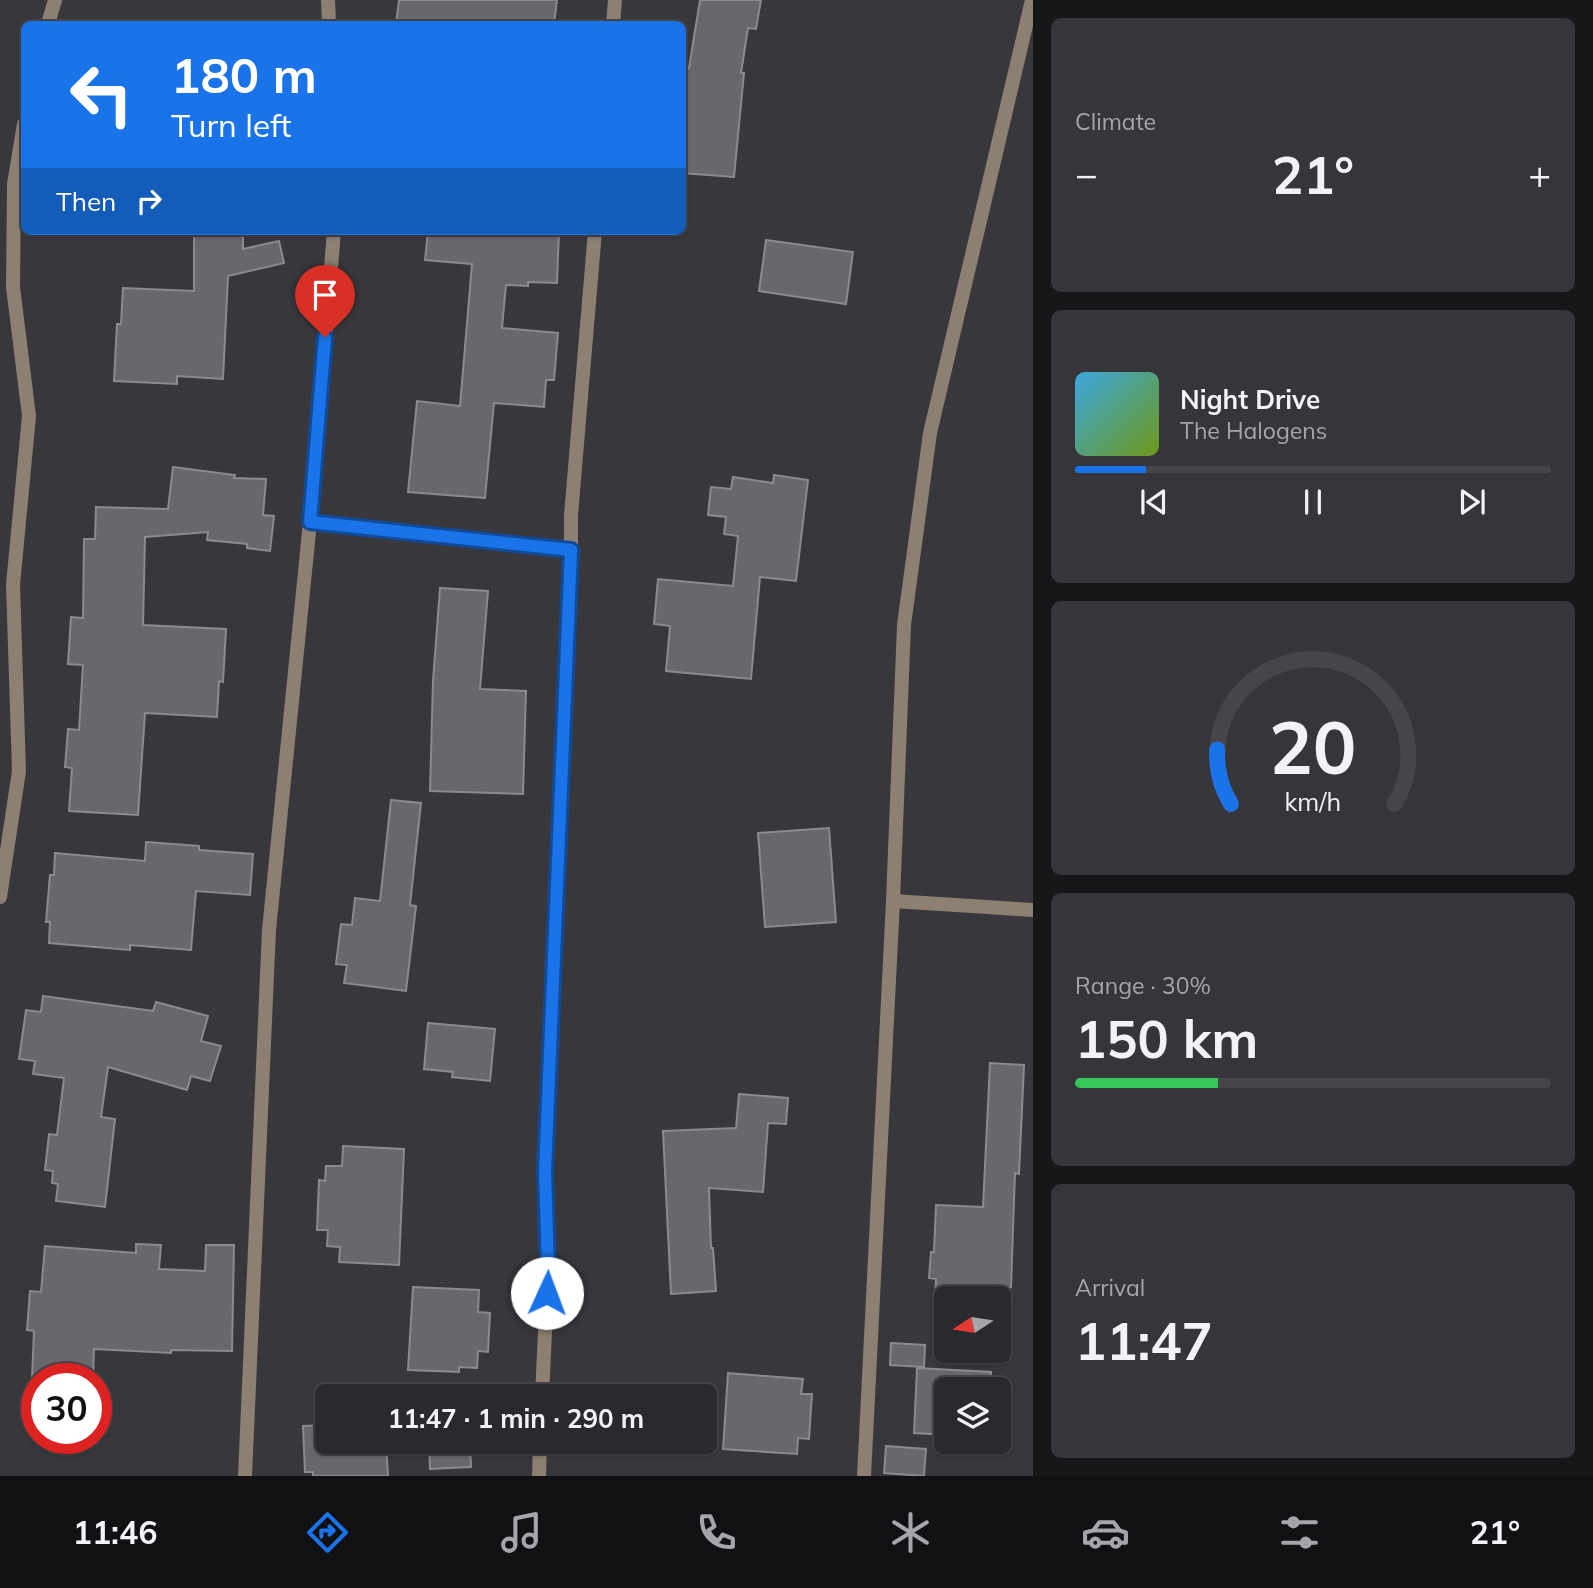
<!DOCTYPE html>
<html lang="en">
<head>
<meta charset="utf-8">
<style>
	:root { --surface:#2a292d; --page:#363539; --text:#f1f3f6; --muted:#a5a6aa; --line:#464549; --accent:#1a73e8 }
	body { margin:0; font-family:Mulish,sans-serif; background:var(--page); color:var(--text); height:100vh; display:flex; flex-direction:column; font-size:26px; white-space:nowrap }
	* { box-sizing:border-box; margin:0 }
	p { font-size:23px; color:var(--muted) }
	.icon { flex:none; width:38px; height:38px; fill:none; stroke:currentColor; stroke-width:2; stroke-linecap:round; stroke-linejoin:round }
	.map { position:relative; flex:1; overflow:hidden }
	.details { display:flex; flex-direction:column; gap:18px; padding:18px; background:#171719; width:560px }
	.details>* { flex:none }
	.hud { position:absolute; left:21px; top:21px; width:665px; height:214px; border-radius:10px; box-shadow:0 2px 5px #0004,0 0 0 2px var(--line); background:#1a73e8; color:#fff; overflow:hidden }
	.needle { width:46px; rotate:258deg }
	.buttons { position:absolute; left:934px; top:1286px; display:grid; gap:14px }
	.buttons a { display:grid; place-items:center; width:77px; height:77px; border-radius:10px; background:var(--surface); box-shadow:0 2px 5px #0004,0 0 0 2px var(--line); font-size:35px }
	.speed { position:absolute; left:21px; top:1363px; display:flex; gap:14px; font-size:35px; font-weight:700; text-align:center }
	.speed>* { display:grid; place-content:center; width:91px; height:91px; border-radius:50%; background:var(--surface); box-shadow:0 2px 5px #0004,0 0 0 2px var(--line); line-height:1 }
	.speed .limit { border:10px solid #d22; background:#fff; color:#111 }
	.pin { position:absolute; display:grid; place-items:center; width:60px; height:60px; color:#fff; margin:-72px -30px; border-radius:50% 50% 50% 0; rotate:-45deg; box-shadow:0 0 7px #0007 }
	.pin .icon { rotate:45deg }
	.me { position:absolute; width:77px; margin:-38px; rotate:2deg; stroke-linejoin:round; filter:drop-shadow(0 0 5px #0008) }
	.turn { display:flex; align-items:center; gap:24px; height:147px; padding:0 35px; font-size:32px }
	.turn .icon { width:91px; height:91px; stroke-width:2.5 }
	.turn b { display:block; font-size:49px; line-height:60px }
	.then { display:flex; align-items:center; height:66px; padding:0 35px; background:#0003; gap:14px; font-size:26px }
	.big { font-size:52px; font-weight:700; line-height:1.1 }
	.details .tile { flex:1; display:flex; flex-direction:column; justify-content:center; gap:10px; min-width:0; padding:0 24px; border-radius:10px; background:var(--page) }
	.details .dial { align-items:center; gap:0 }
	.dial svg { height:182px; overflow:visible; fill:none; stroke:var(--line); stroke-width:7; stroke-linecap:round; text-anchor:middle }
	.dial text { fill:var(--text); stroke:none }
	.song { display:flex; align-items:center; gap:21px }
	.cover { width:84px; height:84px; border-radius:10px; background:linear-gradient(135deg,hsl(200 70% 55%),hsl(80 70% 35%)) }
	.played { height:7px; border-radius:4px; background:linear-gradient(90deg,var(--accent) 15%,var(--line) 15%) }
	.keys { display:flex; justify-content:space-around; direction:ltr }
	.heat { display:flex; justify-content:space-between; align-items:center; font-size:38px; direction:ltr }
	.charge { height:10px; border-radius:5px; background:linear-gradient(90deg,#34c759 30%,var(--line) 0) }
	.trip { position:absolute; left:315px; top:1384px; width:402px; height:70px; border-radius:10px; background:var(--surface); box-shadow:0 2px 5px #0004,0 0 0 2px var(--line); font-weight:700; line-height:70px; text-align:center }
	.tab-bar { display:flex; height:112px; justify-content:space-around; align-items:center; background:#111012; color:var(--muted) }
	.tab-bar .icon { width:49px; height:49px }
	.tab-bar .selected { color:var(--accent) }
	.tab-bar b { font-size:32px; color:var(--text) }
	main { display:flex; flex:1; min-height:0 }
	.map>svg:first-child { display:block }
</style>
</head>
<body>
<main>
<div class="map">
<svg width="1033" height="1476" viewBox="0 0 1033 1476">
	<rect width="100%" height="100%" fill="#38373c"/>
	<!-- building -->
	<g fill="#67676c" stroke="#8a8a8f" stroke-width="2">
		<path d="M399 0H557L554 24H396Z"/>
		<path d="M700 0H761L756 29 748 28 741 73H744L734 177 682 173V68H689Z"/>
		<path d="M194 231H243V249L279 241 284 263 228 276 223 379 177 376V384L114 381 117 324H121L123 288 194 291Z"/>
		<path d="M428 231H559L557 283 528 282V286L506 285 502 328 558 333 554 380H546L544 407 494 403 485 498 408 492 417 401 460 406 472 264 425 260Z"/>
		<path d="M766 240 853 252 846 304 759 291Z"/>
		<path d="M173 467 235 475 234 478 266 479 263 515 274 516 270 551 247 548V544L207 540 208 532 145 537 143 625 226 629 223 682 219 681 217 717 145 713 138 815 69 811 72 768 65 767 68 729 79 730 83 665 68 664 71 617 83 618 84 539H95L96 507 168 509Z"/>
		<path d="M774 475 808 480 796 581 760 577 751 679 666 671 670 626 654 624 658 579 733 586 738 536 724 534 726 517 708 515 711 487 731 489 733 477 773 483Z"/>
		<path d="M440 588 488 591 480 689 526 691 523 794 430 791 433 681Z"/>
		<path d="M391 800 421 803 410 905 416 906 406 991 344 983 347 965 336 964 341 924 352 925 355 898 380 901Z"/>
		<path d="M829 828 836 922 765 927 758 833Z"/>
		<path d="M146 842 199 846V850L253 854 250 895 196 891 191 950 130 945V950L49 943 50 922H46L50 875H54L55 853 145 861Z"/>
		<path d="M43 996 153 1011 156 1002 208 1016 201 1041 221 1046 210 1081 191 1076 187 1090 108 1067 101 1117 115 1119 105 1207 56 1201 58 1184 52 1183 53 1171 45 1170 49 1134 57 1135 64 1078 33 1074 35 1061 19 1059 26 1010 41 1012Z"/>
		<path d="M428 1023 495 1029 490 1081 452 1077 453 1072 424 1069Z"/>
		<path d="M990 1063 1024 1065 1019 1174 1015 1173 1011 1287H1010L1009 1300 935 1297 936 1279 929 1278 931 1252H934L936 1205 983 1207Z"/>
		<path d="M739 1094 788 1098 786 1124 768 1123 763 1192 709 1188 711 1248H713L716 1291 671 1294 663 1131 736 1128Z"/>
		<path d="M343 1146 404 1149 399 1265 339 1262 340 1247 327 1246 328 1230H317L319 1180 325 1181 326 1166H342Z"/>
		<path d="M136 1244 161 1245 159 1269 205 1271 206 1245H234L232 1351 171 1350V1353L94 1349 93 1379H32L34 1331 27 1330 30 1291 41 1292 45 1246 136 1253Z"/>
		<path d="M413 1287 479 1290 478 1312 490 1313 488 1352 478 1351 477 1368 459 1367V1372L408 1370Z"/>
		<path d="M891 1343 925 1345 924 1367 890 1365Z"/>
		<path d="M917 1368 991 1372V1390H947V1435L914 1433Z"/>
		<path d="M728 1373 803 1379 801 1394H812L809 1439 798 1438 797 1454 723 1449Z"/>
		<path d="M327 1425V1442H386L388 1476H313V1472H305L303 1426Z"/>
		<path d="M429 1442H470L471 1467 430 1469Z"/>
		<path d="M886 1446 926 1449 924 1476 884 1473Z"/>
	</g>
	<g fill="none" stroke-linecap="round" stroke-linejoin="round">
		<!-- street -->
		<g stroke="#8d7f72" stroke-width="14">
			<path d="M328 0 329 24"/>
			<path d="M48 24 55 0"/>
			<path d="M613 24 615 0"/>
			<path d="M310 522 571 550"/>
			<path d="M0 897 19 771 13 585 29 416 13 287 14 184 24 124"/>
			<path d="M893 901 1033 910"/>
			<path d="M542 1396 548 1268 545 1172 571 550V515L595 231"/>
			<path d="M245 1476 269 930 310 522 334 231"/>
			<path d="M539 1476 540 1442"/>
			<path d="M864 1476 893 901 904 625 930 433 1032 0"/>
		</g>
	</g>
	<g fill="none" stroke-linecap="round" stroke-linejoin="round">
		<!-- route casing -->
		<g stroke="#114b97" stroke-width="18">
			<path id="route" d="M325 337 310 522 571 550 545 1172 548 1268 547 1293"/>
		</g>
		<!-- route -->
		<use href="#route" stroke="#1a73e8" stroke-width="12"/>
	</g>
</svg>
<div class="buttons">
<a><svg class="needle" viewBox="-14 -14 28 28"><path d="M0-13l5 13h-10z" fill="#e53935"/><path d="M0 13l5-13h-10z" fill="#a5a6aa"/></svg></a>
<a><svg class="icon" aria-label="layers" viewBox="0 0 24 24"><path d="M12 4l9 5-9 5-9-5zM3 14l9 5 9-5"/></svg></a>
</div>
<div class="speed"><div class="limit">30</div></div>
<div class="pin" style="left:325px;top:337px;background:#d93025"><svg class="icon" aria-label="arrive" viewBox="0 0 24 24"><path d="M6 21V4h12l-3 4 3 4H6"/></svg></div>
<svg class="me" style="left:547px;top:1293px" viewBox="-20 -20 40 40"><circle r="19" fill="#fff"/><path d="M0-13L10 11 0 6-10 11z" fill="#1a73e8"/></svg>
<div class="trip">11:47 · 1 min · 290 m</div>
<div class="hud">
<div class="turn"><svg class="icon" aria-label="left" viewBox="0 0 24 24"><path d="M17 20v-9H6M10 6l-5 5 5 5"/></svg><div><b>180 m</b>Turn left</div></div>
<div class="then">Then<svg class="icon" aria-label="right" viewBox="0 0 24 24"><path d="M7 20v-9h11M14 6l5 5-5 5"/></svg></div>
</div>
</div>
<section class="details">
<div class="tile"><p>Climate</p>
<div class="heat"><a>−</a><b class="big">21°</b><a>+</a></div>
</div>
<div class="tile">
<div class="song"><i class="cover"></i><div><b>Night Drive</b><p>The Halogens</p></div></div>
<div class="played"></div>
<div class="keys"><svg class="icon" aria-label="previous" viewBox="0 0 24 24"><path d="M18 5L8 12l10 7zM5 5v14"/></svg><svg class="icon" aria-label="pause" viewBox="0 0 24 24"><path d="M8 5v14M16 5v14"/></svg><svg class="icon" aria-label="next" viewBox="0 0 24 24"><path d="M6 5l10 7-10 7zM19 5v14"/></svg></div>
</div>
<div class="tile dial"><svg viewBox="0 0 100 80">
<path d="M14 69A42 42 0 1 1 86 69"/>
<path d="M14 69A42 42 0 0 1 8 45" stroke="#1a73e8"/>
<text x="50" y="56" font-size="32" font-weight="700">20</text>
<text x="50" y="72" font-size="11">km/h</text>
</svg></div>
<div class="tile"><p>Range · 30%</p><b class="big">150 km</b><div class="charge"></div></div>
<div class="tile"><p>Arrival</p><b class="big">11:47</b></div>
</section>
</main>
<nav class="tab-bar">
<b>11:46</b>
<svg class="icon selected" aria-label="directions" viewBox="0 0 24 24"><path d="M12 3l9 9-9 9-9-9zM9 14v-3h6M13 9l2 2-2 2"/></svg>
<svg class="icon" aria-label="music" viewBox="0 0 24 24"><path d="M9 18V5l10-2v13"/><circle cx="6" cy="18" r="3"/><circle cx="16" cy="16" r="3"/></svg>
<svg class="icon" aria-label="phone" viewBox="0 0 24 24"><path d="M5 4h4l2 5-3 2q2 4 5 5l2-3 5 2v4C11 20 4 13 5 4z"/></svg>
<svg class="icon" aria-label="climate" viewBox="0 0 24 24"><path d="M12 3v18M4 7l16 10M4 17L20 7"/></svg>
<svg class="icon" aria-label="car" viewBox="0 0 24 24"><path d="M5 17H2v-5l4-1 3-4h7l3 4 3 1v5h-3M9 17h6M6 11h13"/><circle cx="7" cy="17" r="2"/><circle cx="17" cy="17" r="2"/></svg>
<svg class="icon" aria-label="filters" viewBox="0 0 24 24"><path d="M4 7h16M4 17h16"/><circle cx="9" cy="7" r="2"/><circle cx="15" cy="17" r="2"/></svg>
<b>21°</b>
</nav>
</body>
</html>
